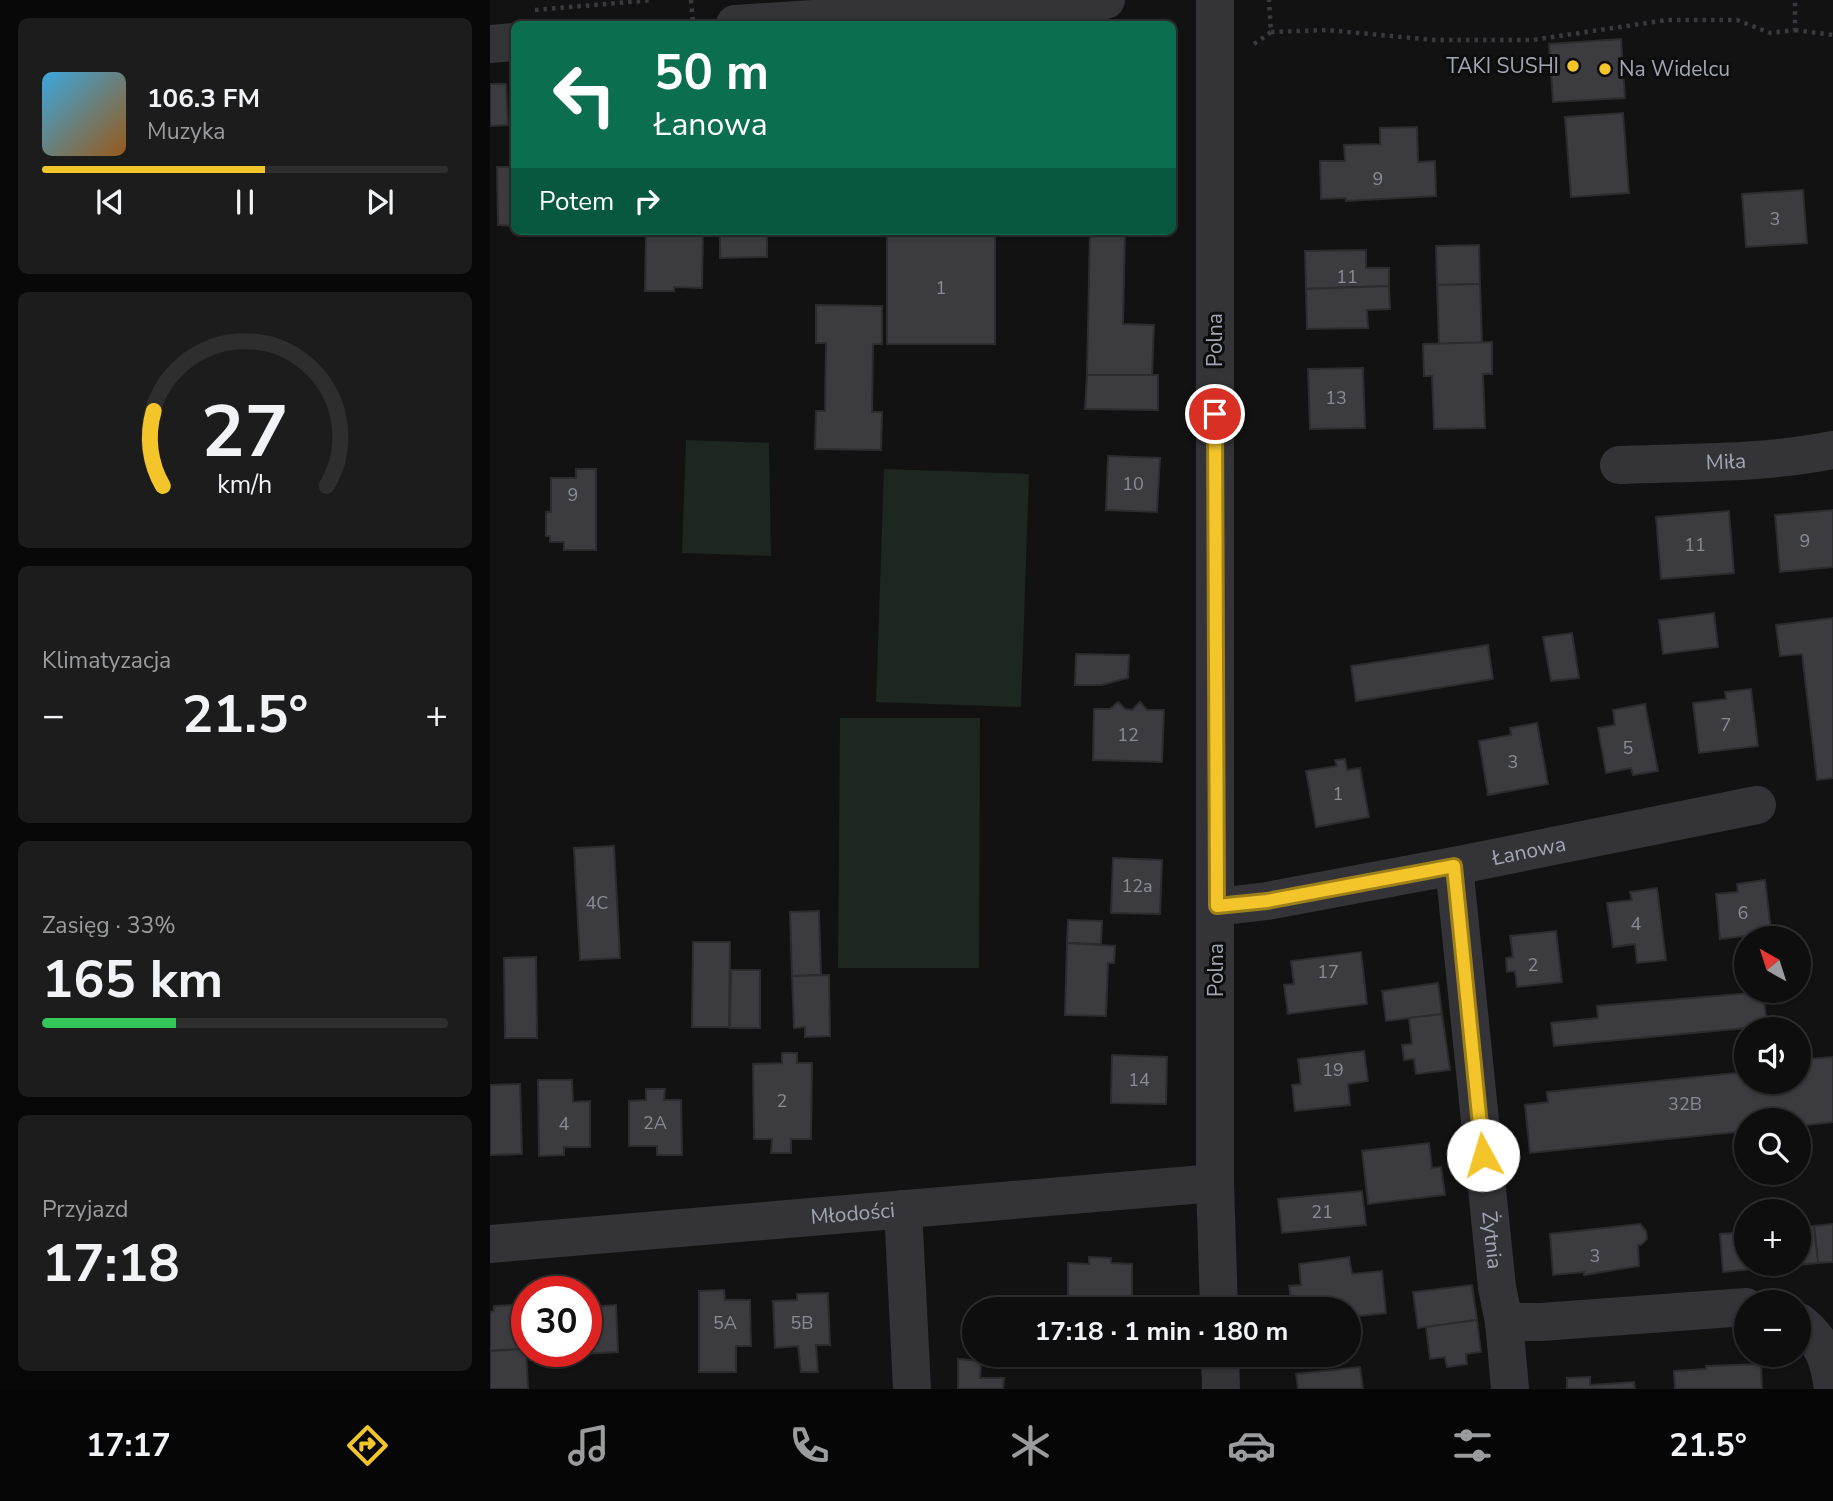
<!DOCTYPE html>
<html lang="pl">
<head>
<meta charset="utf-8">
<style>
	:root { --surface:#0e0e0e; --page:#1c1c1c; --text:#f1f3f6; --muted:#9b9c9e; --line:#2e2e2e; --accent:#f3c52a }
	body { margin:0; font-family:"Nunito Sans",sans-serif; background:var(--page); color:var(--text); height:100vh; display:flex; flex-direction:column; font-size:26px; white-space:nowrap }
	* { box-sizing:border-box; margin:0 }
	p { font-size:23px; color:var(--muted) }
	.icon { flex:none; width:38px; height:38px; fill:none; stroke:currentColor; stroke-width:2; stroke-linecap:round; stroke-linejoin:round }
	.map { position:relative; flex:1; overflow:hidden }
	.drawer { display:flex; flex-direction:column; gap:18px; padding:18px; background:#080808; width:490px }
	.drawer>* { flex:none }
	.guide { position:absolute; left:21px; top:21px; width:665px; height:214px; border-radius:10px; box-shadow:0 2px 5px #0004,0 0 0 2px var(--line); background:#0b6e4f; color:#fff; overflow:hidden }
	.needle { width:46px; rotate:321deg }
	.buttons { position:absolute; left:1244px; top:926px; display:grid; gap:14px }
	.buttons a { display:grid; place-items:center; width:77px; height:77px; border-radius:50%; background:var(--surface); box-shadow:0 2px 5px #0004,0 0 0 2px var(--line); font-size:35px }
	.speed { position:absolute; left:21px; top:1276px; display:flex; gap:14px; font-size:35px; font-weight:700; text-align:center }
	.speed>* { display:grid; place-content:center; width:91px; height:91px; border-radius:50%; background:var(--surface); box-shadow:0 2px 5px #0004,0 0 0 2px var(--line); line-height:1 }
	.speed .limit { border:10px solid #d22; background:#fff; color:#111 }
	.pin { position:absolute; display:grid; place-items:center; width:60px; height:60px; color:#fff; margin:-30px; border:4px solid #fff; border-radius:50%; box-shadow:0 2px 7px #0007 }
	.me { position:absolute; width:77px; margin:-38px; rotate:354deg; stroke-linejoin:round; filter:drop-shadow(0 0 5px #0008) }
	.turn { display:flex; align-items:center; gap:24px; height:147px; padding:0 28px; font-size:32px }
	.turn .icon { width:91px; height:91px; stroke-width:2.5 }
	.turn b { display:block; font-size:49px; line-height:60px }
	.then { display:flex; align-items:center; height:66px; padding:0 28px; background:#0003; gap:14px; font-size:26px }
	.big { font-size:52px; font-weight:700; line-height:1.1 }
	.drawer .card { flex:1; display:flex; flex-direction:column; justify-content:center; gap:10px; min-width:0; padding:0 24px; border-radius:10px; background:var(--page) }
	.drawer .dial { align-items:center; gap:0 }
	.dial svg { height:182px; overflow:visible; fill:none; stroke:var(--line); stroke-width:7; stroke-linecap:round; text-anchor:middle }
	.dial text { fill:var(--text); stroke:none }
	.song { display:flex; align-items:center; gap:21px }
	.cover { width:84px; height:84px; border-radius:10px; background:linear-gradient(135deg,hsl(200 70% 55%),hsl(30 70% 35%)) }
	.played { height:7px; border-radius:4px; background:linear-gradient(90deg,var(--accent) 55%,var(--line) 55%) }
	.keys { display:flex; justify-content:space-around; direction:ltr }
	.heat { display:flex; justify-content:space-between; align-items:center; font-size:38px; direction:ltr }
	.charge { height:10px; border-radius:5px; background:linear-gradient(90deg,#34c759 33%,var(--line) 0) }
	.trip { position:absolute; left:472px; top:1297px; width:399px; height:70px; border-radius:35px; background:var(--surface); box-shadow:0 2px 5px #0004,0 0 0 2px var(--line); font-weight:700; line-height:70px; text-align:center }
	.menu { display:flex; height:112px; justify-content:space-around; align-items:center; background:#060606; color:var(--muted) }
	.menu .icon { width:49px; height:49px }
	.menu .selected { color:var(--accent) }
	.menu b { font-size:32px; color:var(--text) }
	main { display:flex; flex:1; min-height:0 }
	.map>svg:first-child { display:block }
</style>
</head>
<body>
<main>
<section class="drawer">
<div class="card">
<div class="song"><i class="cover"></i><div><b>106.3 FM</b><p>Muzyka</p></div></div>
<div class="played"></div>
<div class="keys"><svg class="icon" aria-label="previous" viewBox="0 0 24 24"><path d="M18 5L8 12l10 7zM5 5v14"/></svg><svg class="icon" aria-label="pause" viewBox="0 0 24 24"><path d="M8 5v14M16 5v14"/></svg><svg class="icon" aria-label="next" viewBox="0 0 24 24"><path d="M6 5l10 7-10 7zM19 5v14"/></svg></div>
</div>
<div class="card dial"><svg viewBox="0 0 100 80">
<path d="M14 69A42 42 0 1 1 86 69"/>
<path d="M14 69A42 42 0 0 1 10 36" stroke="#f3c52a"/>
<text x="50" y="56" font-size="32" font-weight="700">27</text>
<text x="50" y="72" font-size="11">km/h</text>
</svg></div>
<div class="card"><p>Klimatyzacja</p>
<div class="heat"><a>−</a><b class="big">21.5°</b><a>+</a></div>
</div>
<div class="card"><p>Zasięg · 33%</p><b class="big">165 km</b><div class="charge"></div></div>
<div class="card"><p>Przyjazd</p><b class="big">17:18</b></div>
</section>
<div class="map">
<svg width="1343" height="1389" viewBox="0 0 1343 1389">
	<rect width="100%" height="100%" fill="#121213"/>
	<!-- green -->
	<g fill="#1e2620">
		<path d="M196 440 279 443 281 556 192 553Z"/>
		<path d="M394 469 539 474 531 707 386 702Z"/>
		<path d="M350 718H490L489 968H348Z"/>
	</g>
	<!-- building -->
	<g fill="#3c3c40" stroke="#2c2c2f" stroke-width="2">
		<path d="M1131 39 1135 98 1063 102 1059 44Z"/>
		<path d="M0 84H16L18 125 0 126Z"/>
		<path d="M1133 113 1139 193 1081 197 1075 117Z"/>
		<path d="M927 127 928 162 945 161 946 196 856 201V198L831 199 830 161H855L854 145 890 144V128Z"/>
		<path d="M7 167H24V226L8 225Z"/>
		<path d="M1313 190 1317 243 1256 247 1252 194Z"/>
		<path d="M156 231H213L212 288 184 287V291H155Z"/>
		<path d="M230 231H277V257L230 258Z"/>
		<rect x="397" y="231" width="108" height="113"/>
		<path d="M600 231H635L633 324 664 325 662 375H597Z"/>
		<path d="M989 245 990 284 947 285 946 246Z"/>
		<path d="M876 250V268H899V286L816 289 815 251Z"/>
		<path d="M990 284 992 343 949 344 947 285Z"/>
		<path d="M899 286 900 309 877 310 878 328 817 329 816 289Z"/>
		<path d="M326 305 392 306V344H383L382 412H392L391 450 325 449 326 411H335L336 343H326Z"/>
		<path d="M1002 342V374H993L995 428 944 429 942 376H934L933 344Z"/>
		<path d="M873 368 875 428 820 429 818 369Z"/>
		<path d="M597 375H668V410L595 409Z"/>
		<path d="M618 456 670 458 667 512 616 510Z"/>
		<path d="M86 469H106V550H74V542H60V536H56V512H61V478H86Z"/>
		<path d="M1343 510V567L1290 572 1285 515Z"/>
		<path d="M1239 511 1244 573 1171 579 1166 517Z"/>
		<path d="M1224 613 1228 647 1173 654 1169 620Z"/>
		<path d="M1343 618V778L1327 780 1312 654 1290 656 1286 625Z"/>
		<path d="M1082 633 1089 678 1061 681 1053 637Z"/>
		<path d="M998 645 1003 679 866 701 861 666Z"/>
		<path d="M586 654 639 655 638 678 612 685H585Z"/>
		<path d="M1261 689 1268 746 1209 753 1203 703 1236 699 1235 692Z"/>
		<path d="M628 702 635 709 642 710 650 702 657 710H674L672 762 603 760 604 709H620Z"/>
		<path d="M1155 704 1168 771 1143 775 1141 768 1116 773 1108 728 1125 725 1123 710Z"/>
		<path d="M1047 723 1058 784 998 795 989 741 1021 735 1020 728Z"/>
		<path d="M855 759 857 770 870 768 879 817 826 827 816 771 847 766 845 760Z"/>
		<path d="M124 846 130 958 90 960 84 848Z"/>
		<path d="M623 858 672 860 670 914 621 913Z"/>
		<path d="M1275 880 1282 938H1256L1255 953 1253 936 1230 939 1226 894 1248 892 1247 884Z"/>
		<path d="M1167 888 1176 960 1147 963 1145 944 1123 947 1117 903 1142 900 1140 892Z"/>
		<path d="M329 911 331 975 302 976 300 912Z"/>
		<path d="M578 920 612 921 611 944 577 943Z"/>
		<path d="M1066 931 1072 982 1027 987 1025 971 1017 972 1016 958 1023 957 1020 936Z"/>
		<path d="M203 942H240L239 1027H202Z"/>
		<path d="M577 943 625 946 624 963H618L616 1016 575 1015Z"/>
		<path d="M871 952 877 1004 798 1014 794 985 804 984 801 961Z"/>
		<path d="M46 957 47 1038H15L14 958Z"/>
		<path d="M241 970H270V1028H240Z"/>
		<path d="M339 975 340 1036 315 1037V1027L304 1028 302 976Z"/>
		<path d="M948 983 952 1014 896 1021 892 991Z"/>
		<path d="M1273 992 1277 1026 1064 1046 1061 1023 1108 1018 1107 1006Z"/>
		<path d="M952 1014 960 1070 926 1074 924 1059 914 1060 912 1045 922 1044 919 1018Z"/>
		<path d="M874 1051 878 1081 858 1084 860 1105 805 1111 802 1085 811 1084 808 1059Z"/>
		<path d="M292 1053H307V1063H322L321 1139H301V1153H281L282 1139H264L263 1064 292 1063Z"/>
		<path d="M622 1055 677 1057 676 1104 621 1103Z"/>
		<path d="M1343 1057V1122L1309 1126V1120H1256V1131L1040 1153 1035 1105 1058 1102 1057 1092 1256 1072V1082H1309V1060Z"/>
		<path d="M48 1080H82L83 1102 100 1101V1147H74V1155L49 1156Z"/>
		<path d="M30 1084 32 1154 0 1155V1085Z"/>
		<path d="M156 1089H175L174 1100H191L192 1155H167V1146H139V1101L156 1100Z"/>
		<path d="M939 1143 942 1168 951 1167 955 1195 878 1204 872 1151Z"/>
		<path d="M872 1191 876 1225 792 1233 788 1199Z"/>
		<path d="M1150 1224 1156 1231 1157 1239 1151 1245H1148L1149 1266 1094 1275V1272L1063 1275 1060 1234Z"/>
		<path d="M1343 1224V1262L1328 1263 1324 1226Z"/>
		<path d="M1324 1226 1328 1263 1233 1272 1230 1234 1256 1232V1264H1309V1227Z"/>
		<path d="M599 1257 621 1258V1263L642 1264V1309H578V1263L599 1264Z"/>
		<path d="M859 1257 862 1274 892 1271 896 1313 859 1317V1309H802L799 1286 811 1285 809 1264Z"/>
		<path d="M982 1285 987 1320 928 1328 923 1292Z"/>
		<path d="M234 1290 235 1300H260L261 1346H246V1372H209V1291Z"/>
		<path d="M338 1293 340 1345H326L328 1372H311L308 1346 285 1348 283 1301 307 1300V1294Z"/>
		<path d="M96 1297 98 1307 126 1305 128 1352 76 1355V1351H96Z"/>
		<path d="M25 1305 29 1349 0 1351V1312L4 1311V1306Z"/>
		<path d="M987 1320 991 1352 976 1354 977 1364 957 1367 955 1357 940 1359 936 1327Z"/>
		<path d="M36 1349 38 1389H0V1351Z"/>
		<path d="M468 1359 491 1361 490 1378H514L513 1389H468Z"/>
		<path d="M1271 1364 1272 1389H1185L1184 1371 1216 1369V1366Z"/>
		<path d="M870 1367 873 1389H808L806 1374Z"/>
		<path d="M1100 1377V1385L1144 1382 1145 1389H1077V1378Z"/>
	</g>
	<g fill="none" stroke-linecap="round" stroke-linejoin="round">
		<!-- path -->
		<g stroke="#393a3f" stroke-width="4.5" stroke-dasharray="3.5 5" stroke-linecap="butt">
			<path d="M201 0 203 24"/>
			<path d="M45 10 163 0"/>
			<path d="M1305 30 1343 35"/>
			<path d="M781 32 837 30 944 40H1043L1177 20H1247L1280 33 1305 30V0"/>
			<path d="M764 44 781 32 779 0"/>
		</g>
		<!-- minor -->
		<g stroke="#333338" stroke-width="38">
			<path d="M725 0V1183L729 1309"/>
			<path d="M245 24 616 0"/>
			<path d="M0 44 24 42"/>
			<path id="s1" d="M1129 465C1200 462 1273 464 1343 450"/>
			<path id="s2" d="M964 866 1007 1287 1014 1322H1051L1256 1307"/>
			<path id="s3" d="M727 907 777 901 964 866 1267 805"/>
			<path d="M413 1209 422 1389"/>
			<path id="s4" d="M0 1244 725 1183"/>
			<path d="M1014 1322 1020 1389"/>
			<path d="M1309 1322C1333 1341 1339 1359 1343 1389"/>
			<path d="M730 1354 731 1389"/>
		</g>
	</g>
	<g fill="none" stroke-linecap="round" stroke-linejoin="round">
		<!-- route casing -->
		<g stroke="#9e801b" stroke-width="18">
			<path id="route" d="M725 414 727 906 777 901 964 866 993 1155"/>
		</g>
		<!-- route -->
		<use href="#route" stroke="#f3c52a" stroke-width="12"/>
	</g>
	<!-- markers -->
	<g fill="#f3c52a" stroke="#0d0d0e" stroke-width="2.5">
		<circle cx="1083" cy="66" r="7"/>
		<circle cx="1115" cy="69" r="7"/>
	</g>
	<g text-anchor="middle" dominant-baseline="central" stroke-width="6" stroke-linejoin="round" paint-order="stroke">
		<!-- number labels -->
		<g font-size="18" fill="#898c97">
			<text x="888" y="179">9</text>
			<text x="1285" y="219">3</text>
			<text x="857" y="277">11</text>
			<text x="451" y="288">1</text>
			<text x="846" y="398">13</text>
			<text x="643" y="484">10</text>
			<text x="83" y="495">9</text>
			<text x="1315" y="541">9</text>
			<text x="1205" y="545">11</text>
			<text x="1236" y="725">7</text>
			<text x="638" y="735">12</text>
			<text x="1138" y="748">5</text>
			<text x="1023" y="762">3</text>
			<text x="848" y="794">1</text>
			<text x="647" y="886">12a</text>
			<text x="107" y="903">4C</text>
			<text x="1253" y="913">6</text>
			<text x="1146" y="924">4</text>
			<text x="1043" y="965">2</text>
			<text x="838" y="972">17</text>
			<text x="843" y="1070">19</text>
			<text x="649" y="1080">14</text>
			<text x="292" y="1101">2</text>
			<text x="1195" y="1104">32B</text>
			<text x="165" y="1123">2A</text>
			<text x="74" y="1124">4</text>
			<text x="832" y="1212">21</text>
			<text x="1105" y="1256">3</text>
			<text x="235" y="1323">5A</text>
			<text x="312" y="1323">5B</text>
		</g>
		<!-- poi labels -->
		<g font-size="21" fill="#a3a7b4" stroke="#0d0d0e" text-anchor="end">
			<text x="1069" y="66">TAKI SUSHI</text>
			<text x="1129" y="69" text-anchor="start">Na Widelcu</text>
		</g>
		<!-- street labels -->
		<g font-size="21" fill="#a3a7b4" stroke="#0d0d0e">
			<text transform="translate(725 340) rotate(-90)">Polna</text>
			<text stroke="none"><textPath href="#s1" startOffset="107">Miła</textPath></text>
			<text stroke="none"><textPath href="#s3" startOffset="317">Łanowa</textPath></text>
			<text transform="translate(726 970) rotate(-90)">Polna</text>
			<text stroke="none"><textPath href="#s4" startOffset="364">Młodości</textPath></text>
			<text stroke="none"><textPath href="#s2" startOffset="376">Żytnia</textPath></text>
		</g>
	</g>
</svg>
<div class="buttons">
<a><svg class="needle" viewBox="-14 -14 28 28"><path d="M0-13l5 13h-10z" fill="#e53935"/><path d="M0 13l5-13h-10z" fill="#9b9c9e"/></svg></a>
<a><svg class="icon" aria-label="sound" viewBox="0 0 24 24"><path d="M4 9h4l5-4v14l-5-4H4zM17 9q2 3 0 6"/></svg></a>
<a><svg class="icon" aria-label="search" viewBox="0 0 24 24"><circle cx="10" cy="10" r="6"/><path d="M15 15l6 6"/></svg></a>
<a>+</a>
<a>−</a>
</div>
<div class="speed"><div class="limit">30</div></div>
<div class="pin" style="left:725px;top:414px;background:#d93025"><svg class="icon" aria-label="arrive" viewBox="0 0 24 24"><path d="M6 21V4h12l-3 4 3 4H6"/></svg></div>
<svg class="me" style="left:993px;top:1155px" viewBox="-20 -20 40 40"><circle r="19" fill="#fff"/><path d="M0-13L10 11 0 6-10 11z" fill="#f3c52a"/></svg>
<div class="trip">17:18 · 1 min · 180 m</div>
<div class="guide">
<div class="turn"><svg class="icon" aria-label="left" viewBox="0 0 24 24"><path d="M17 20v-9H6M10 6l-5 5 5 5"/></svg><div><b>50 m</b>Łanowa</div></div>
<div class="then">Potem<svg class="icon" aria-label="right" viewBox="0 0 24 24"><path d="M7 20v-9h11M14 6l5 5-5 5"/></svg></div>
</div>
</div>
</main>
<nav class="menu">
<b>17:17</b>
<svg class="icon selected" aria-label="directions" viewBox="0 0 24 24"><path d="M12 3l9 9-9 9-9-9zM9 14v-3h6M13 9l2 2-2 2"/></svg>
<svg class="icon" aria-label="music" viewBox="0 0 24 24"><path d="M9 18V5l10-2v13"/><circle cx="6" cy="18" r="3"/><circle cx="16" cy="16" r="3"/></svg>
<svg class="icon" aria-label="phone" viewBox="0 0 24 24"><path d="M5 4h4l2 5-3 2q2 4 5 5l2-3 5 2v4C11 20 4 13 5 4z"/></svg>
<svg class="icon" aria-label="climate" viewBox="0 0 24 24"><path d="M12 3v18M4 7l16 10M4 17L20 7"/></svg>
<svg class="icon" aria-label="car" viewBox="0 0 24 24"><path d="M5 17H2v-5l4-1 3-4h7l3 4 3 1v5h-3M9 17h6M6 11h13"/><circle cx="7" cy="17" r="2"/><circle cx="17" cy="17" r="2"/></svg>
<svg class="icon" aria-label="filters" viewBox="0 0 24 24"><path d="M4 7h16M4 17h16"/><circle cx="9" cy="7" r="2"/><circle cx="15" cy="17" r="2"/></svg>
<b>21.5°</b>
</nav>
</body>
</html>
